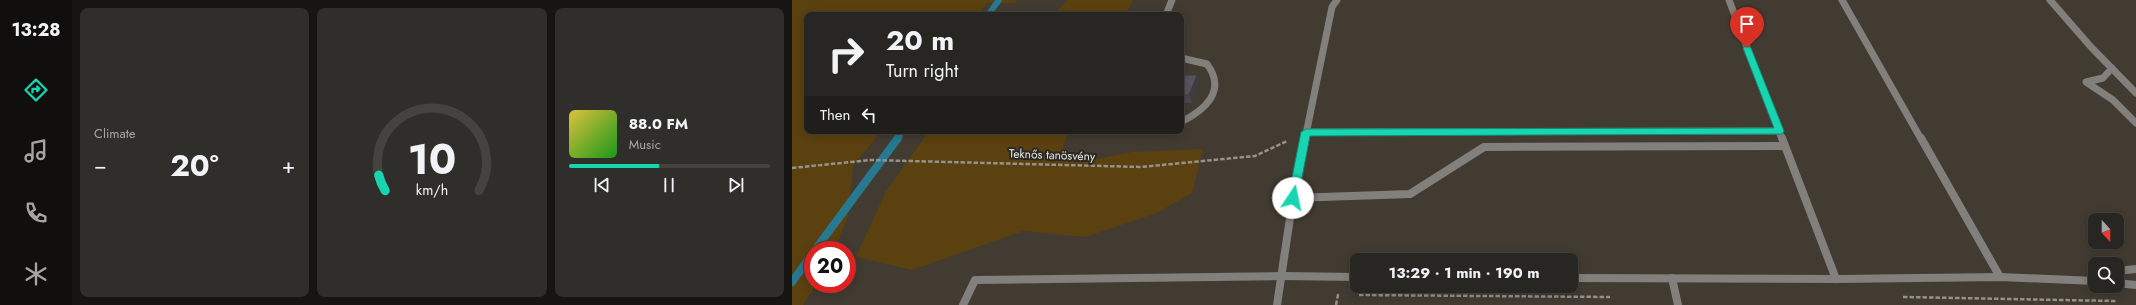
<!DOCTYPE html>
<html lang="en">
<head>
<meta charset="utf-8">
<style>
	:root { --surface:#282622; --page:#302e2a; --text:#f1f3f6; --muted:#a5a5a5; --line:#444340; --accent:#18d5b2 }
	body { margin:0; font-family:Jost,sans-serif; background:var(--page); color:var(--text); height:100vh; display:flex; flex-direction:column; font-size:15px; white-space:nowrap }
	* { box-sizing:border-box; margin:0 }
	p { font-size:13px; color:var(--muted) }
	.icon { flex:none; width:22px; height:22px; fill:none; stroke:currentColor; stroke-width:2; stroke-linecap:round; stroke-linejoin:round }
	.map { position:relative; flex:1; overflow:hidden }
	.details { display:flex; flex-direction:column; gap:8px; padding:8px; background:#161513; width:720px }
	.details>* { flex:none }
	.guide { position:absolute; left:12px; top:12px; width:380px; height:122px; border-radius:8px; box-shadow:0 2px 10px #0003,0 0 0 1px var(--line); background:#282622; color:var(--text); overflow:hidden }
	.needle { width:26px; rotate:159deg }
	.controls { position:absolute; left:1296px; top:213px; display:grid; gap:8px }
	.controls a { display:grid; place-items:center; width:36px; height:36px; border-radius:8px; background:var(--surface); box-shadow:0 2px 10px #0003,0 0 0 1px var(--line); font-size:20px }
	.speed { position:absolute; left:12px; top:241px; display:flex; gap:8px; font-size:20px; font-weight:700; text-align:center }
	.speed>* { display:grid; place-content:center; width:52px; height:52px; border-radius:50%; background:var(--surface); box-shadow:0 2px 10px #0003,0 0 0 1px var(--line); line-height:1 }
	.speed .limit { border:6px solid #d22; background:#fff; color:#111 }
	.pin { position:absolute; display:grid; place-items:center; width:34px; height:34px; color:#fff; margin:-41px -17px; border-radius:50% 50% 50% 0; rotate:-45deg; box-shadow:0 0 4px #0007 }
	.pin .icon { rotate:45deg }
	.me { position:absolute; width:44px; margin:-22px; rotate:11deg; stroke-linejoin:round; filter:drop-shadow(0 0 3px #0008) }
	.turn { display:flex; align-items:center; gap:14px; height:84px; padding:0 16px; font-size:18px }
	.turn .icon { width:52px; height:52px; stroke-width:2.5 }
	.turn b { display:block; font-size:28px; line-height:34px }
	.then { display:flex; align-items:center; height:38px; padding:0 16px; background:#0003; gap:8px; font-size:15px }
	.big { font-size:30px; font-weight:700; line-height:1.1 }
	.details .tile { flex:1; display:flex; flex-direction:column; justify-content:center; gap:6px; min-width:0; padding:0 14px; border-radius:8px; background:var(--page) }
	.details .dial { align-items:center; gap:0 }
	.dial svg { height:104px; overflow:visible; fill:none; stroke:var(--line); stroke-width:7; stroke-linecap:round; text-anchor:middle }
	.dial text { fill:var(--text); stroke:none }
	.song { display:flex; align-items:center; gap:12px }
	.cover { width:48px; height:48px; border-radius:6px; background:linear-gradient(135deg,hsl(50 70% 55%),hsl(120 70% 35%)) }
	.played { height:4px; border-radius:2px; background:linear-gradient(90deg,var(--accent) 45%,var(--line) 45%) }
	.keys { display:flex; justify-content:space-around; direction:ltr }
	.heat { display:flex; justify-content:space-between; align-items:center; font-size:22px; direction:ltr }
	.details .tiles { flex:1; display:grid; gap:8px; grid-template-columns:repeat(3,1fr) }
	.trip { position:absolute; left:558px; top:253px; width:228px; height:40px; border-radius:8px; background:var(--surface); box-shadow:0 2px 10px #0003,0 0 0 1px var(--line); font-weight:700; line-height:40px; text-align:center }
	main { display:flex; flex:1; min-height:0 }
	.tab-bar { display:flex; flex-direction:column; width:72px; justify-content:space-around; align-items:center; background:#100f0e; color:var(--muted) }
	.tab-bar .icon { width:28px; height:28px }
	.tab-bar .current { color:var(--accent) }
	.tab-bar b { font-size:18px; color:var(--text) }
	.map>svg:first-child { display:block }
</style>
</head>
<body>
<main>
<nav class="tab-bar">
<b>13:28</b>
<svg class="icon current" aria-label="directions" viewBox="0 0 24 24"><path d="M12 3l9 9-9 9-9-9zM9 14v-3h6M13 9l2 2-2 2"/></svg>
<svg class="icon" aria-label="music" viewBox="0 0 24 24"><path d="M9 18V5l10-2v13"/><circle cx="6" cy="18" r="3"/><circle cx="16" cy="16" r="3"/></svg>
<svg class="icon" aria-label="phone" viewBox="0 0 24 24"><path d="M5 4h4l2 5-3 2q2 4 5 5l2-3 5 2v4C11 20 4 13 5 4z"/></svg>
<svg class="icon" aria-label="climate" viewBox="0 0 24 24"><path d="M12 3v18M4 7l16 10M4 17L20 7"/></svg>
</nav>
<section class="details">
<div class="tiles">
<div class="tile"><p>Climate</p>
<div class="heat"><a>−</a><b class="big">20°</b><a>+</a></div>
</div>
<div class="tile dial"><svg viewBox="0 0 100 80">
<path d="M14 69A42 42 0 1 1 86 69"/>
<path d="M14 69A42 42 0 0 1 9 57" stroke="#18d5b2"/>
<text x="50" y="56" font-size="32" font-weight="700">10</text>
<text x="50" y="72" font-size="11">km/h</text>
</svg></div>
<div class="tile">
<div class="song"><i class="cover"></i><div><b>88.0 FM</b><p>Music</p></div></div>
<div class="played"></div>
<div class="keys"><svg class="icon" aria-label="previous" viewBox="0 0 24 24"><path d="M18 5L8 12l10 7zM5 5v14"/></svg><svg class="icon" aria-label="pause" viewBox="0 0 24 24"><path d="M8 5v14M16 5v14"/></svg><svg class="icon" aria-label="next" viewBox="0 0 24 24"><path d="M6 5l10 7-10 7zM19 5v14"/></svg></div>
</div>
</div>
</section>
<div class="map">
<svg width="1344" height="305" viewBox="0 0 1344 305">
	<rect width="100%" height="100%" fill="#36332d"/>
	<!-- built -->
	<path fill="#423b31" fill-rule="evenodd" d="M199 0H1344V305H0V240L90 131H389V15H186ZM1303 220H1325V242H1303ZM21 250H55V284H21ZM565 260H779V286H565ZM1303 264H1325V286H1303Z"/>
	<!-- green -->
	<g fill="#5b410f">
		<path d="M0 0H226L222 3H196L186 15H15V131H90L61 166 56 217 42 250H21V284H24L11 305H0Z"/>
		<path d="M276 0H341L334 15H261Z"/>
		<path d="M137 131H276L270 151 286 163 340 152 411 149 400 193 365 213 293 237 231 231 120 270 64 257 94 191Z"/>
	</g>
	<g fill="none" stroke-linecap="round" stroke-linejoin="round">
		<!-- stream-far1 -->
		<g stroke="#267990" stroke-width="6">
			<path d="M196 15 207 0"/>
			<path d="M105 139 111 131"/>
		</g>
		<!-- stream -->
		<g stroke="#267990" stroke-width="8">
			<path d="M23 250 106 138"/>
			<path d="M0 282 21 253"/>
		</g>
		<!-- path -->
		<g stroke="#94928d" stroke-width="2.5" stroke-dasharray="4.5 2" stroke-linecap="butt">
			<path d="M0 168 79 160 349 167 463 156 495 141"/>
			<path d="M567 295 818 297"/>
			<path d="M1111 297 1324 301"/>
			<path d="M544 305 546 295H548"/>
		</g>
		<!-- service-far1 -->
		<g stroke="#82807d" stroke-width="7">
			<path d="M937 0 990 139"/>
			<path d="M1050 0 1129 139"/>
			<path d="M1258 0 1299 47 1344 93"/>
			<path d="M374 15 380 0"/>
			<path d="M389 58 415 64C435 91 413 110 389 122"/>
			<path d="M1320 68 1311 78 1294 82 1321 100 1344 123"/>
			<path d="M514 132 987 131"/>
			<path d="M513 139 540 7 545 0"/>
		</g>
		<!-- service -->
		<g stroke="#82807d" stroke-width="8">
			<path d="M990 138 1044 279"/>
			<path d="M1129 138 1208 277"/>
			<path d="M501 198 618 194 692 147 993 146"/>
			<path d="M171 305 183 280 490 276"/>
			<path d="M485 305 501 198 513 138"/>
		</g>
		<!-- minor -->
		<g stroke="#82807d" stroke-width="8">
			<path d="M1325 271 1344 269"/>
			<path d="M490 276 565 277"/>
			<path d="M779 278 1044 279 1208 277 1303 281"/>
			<path d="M880 278 886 305"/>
			<path d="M1325 283 1344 285"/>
		</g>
	</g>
	<!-- wall -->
	<path fill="#4b494f" d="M389 75H405L407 83 400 103H389Z"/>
	<!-- shaded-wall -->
	<path fill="#3d3c40" d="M405 75 407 83 400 103 397 95Z"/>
	<!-- building -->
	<path fill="#57555c" stroke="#3d3c40" d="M389 75H405L397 95H389Z"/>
	<!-- route -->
	<path fill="#18d5b2" stroke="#108a74" d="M955 45 959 48 992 131 990 134 518 136 506 198 501 202 496 198 509 132 514 129 982 128 951 48Z"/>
	<g text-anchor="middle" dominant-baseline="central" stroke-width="4" stroke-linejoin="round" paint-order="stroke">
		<!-- street labels -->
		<g font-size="12" fill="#e6e4e0" stroke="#2c2924">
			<text transform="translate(260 155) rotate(2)">Teknős tanösvény</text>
		</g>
	</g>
</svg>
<div class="controls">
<a><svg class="needle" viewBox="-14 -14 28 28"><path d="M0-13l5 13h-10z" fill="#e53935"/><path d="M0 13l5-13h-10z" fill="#a5a5a5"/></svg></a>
<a><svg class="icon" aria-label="search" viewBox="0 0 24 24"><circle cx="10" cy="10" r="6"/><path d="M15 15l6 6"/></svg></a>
</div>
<div class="speed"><div class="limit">20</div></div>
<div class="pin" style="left:955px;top:48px;background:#d93025"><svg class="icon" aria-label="arrive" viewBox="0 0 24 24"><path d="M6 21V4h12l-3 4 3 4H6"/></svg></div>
<svg class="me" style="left:501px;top:198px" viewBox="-20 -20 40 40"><circle r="19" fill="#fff"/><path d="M0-13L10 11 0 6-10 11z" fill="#18d5b2"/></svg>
<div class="trip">13:29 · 1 min · 190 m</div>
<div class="guide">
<div class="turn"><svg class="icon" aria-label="right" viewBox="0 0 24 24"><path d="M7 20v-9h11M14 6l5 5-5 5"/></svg><div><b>20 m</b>Turn right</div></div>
<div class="then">Then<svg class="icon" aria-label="left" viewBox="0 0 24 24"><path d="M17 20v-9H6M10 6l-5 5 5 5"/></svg></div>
</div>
</div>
</main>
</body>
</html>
